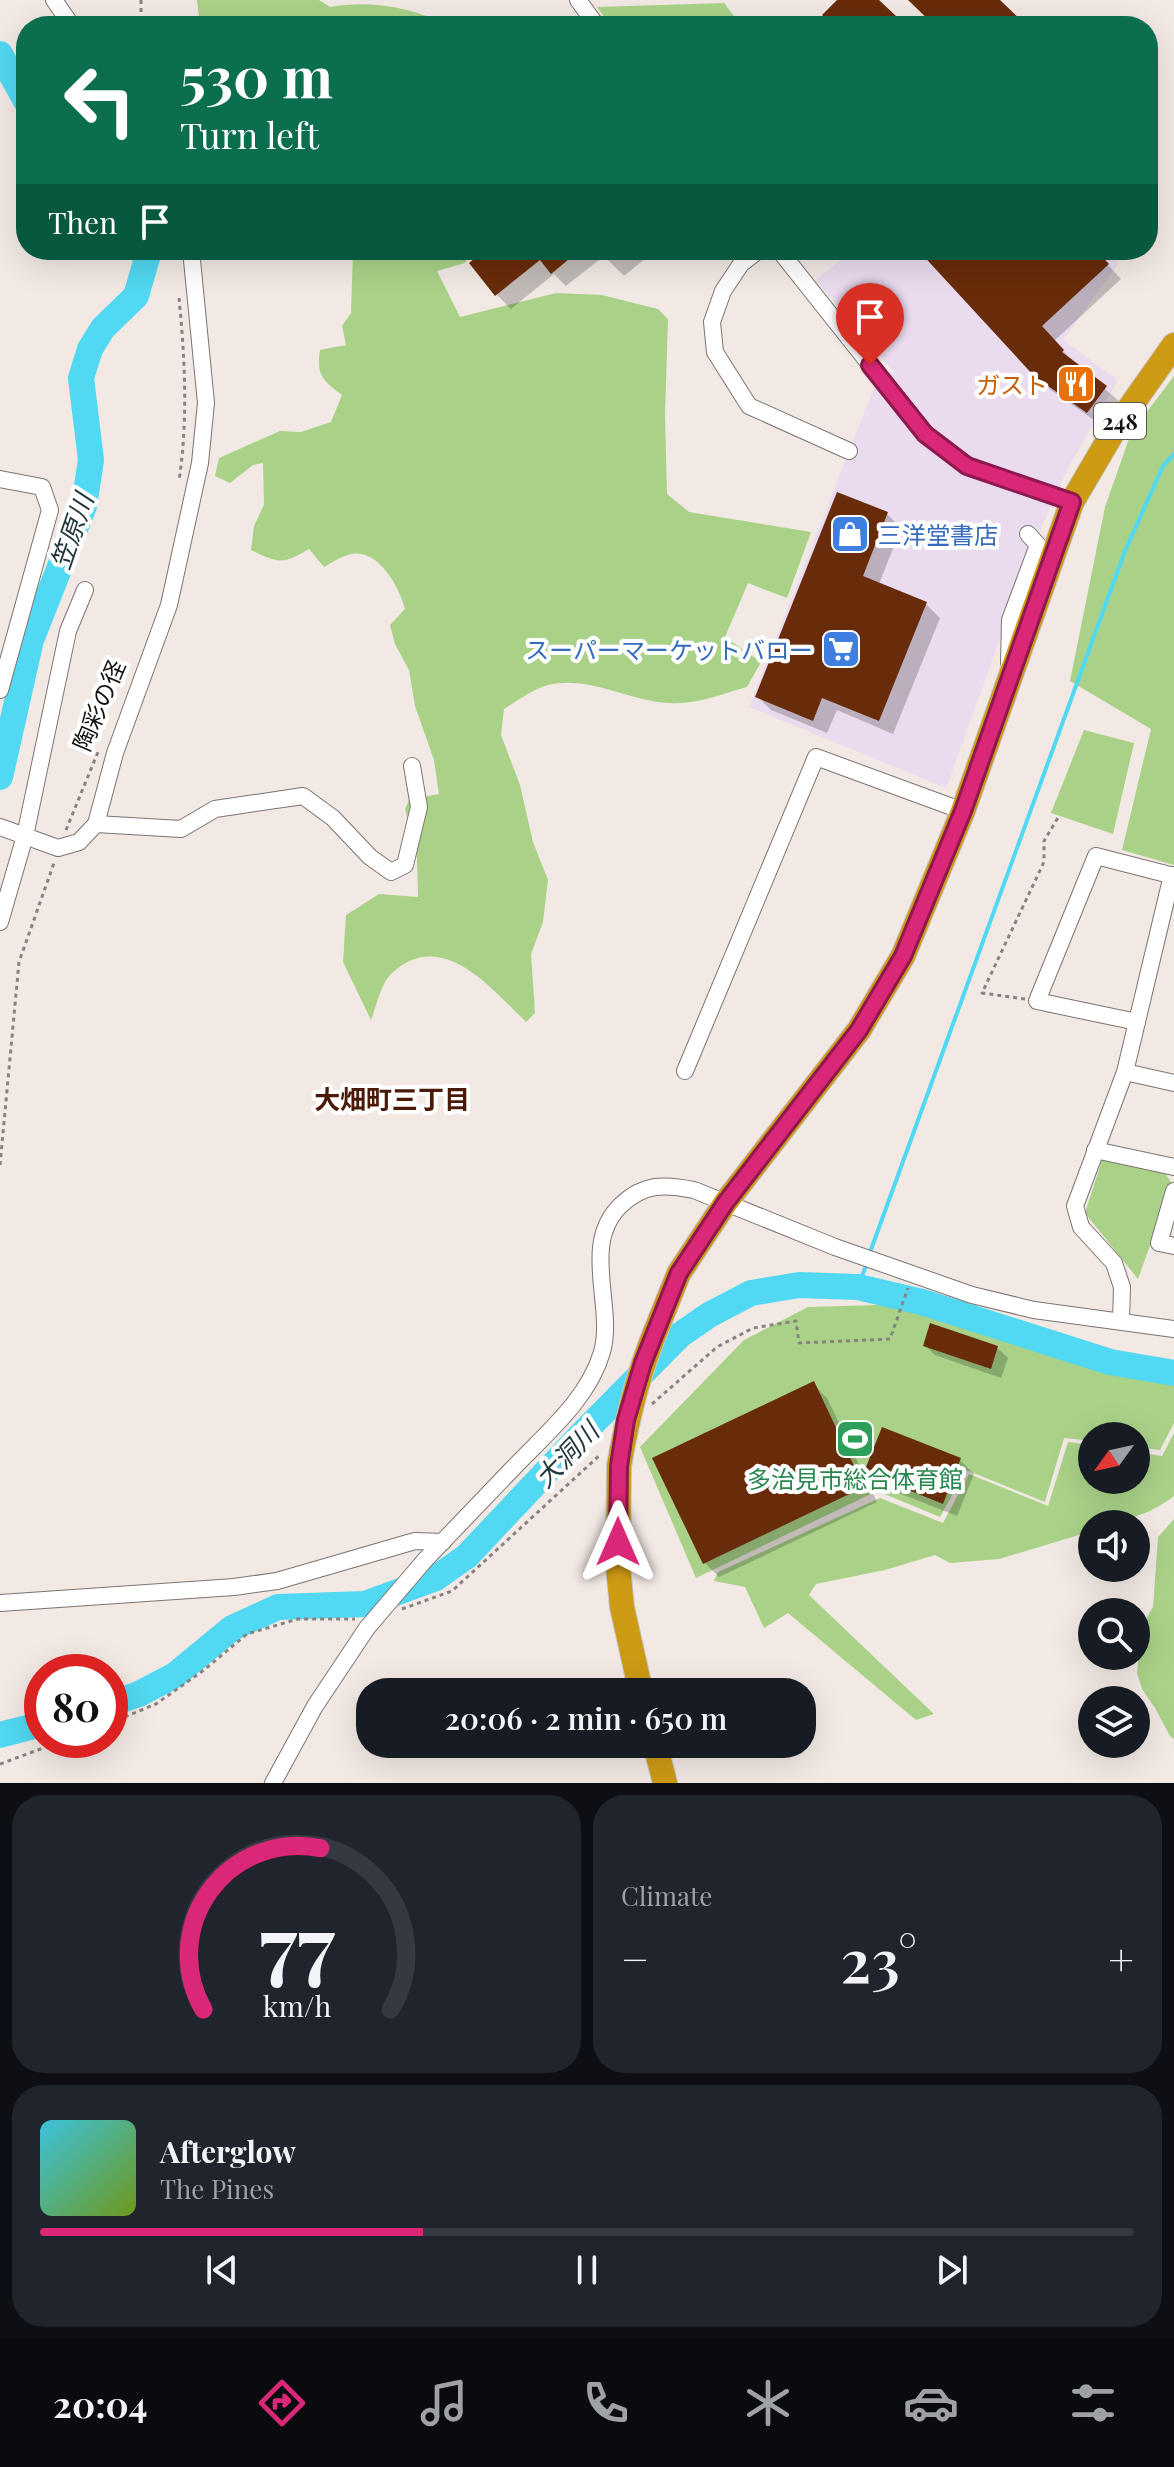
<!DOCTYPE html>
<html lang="en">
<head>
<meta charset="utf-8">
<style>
	:root { --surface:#171b24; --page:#20242c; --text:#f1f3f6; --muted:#9ea1a6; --line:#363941; --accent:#db2777 }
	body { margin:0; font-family:"Playfair Display","Noto Sans JP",serif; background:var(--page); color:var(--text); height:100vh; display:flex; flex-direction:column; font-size:30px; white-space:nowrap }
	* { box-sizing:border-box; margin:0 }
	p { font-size:26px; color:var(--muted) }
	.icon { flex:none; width:44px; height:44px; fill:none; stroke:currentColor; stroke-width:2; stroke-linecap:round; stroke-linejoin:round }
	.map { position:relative; height:1783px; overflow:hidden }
	.drawer { display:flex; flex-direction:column; gap:12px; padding:12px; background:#0d0f14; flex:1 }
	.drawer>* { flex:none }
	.guide { position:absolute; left:16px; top:16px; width:1142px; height:244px; border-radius:32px; box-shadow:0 8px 32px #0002; background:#0b6e4f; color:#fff; overflow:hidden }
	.needle { width:52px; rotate:237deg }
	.fabs { position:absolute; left:1078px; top:1422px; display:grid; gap:16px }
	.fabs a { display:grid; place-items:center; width:72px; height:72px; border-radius:50%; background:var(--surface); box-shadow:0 8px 32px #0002; font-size:40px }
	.speed { position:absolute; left:24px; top:1654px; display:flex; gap:16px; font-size:40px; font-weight:700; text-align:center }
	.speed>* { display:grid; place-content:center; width:104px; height:104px; border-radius:50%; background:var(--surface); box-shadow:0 8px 32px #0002; line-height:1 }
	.speed .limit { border:12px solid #d22; background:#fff; color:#111 }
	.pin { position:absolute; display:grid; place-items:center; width:68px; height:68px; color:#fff; margin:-82px -34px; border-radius:50% 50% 50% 0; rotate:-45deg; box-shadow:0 0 8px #0007 }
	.pin .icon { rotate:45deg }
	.me { position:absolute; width:88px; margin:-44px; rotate:0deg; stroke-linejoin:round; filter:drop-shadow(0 0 6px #0008) }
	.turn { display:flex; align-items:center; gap:28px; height:168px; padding:0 32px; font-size:36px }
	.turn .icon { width:104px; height:104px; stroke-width:2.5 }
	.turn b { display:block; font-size:56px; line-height:68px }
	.then { display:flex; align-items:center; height:76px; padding:0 32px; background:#0003; gap:16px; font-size:30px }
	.big { font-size:60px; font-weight:600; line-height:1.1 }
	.drawer .card { flex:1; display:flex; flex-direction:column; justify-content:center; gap:12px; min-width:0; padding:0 28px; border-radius:32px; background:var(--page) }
	.drawer .dial { align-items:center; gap:0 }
	.dial svg { height:208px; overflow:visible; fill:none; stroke:var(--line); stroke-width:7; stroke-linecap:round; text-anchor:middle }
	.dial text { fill:var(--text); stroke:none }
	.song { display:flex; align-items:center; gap:24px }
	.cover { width:96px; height:96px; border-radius:12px; background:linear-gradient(135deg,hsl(190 70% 55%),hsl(80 70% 35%)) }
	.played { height:8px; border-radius:4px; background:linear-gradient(90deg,var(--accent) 35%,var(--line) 35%) }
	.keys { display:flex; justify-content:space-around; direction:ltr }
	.heat { display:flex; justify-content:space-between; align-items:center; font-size:44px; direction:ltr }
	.drawer .tiles { flex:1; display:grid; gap:12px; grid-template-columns:1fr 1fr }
	.card:last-child { grid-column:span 2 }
	.trip { position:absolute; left:356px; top:1678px; width:460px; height:80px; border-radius:32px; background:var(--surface); box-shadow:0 8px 32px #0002; font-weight:600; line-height:80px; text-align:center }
	.tabs { display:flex; height:128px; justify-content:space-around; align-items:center; background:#090b0e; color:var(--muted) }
	.tabs .icon { width:56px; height:56px }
	.tabs .selected { color:var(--accent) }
	.tabs b { font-size:36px; color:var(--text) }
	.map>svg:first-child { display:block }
</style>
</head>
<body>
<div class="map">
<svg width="1174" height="1783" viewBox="0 0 1174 1783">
	<rect width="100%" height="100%" fill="#f2e9e4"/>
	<!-- commercial -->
	<path fill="#eadbee" d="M852 250H1106L1118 264 1063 340 1118 380 1067 470 1035 542 946 788 749 707 873 390 893 371 816 280Z"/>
	<!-- green -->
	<g fill="#a9d288">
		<path d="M197 0H319L330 7C369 0 413 7 448 26H200Z"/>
		<path d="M724 3 742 26H611L597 7Z"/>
		<path d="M353 250H472L465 263 437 271 460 317 556 293 602 295 658 309 668 319 665 415 667 494 689 512 811 532 787 598 748 583 725 637 761 662 747 687C720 694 698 705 669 703 628 701 589 675 548 685 533 689 517 701 504 709L501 735 520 785 533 842 548 880 543 922 531 954 535 1013 526 1022C491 988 441 926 391 974 381 984 376 1007 371 1020L343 962 346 915 379 894 418 897 417 857 405 809 409 800 439 794 434 760 415 706 409 670 395 644 390 625 405 609C400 590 384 558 361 554 349 551 334 561 324 567L309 549C283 565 278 563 251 550L254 526 264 505 263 463 253 465 230 483 215 476 219 458 280 431 301 432 331 422 342 395C323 381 316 375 320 350L346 345 342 326 351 313Z"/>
		<path d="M1174 376V865L1122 850 1151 729 1070 681 1105 507 1131 433Z"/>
		<path d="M1084 730 1134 743 1113 834 1051 813Z"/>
		<path d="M1102 1160 1164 1171 1172 1184 1138 1279 1085 1213Z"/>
		<path d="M878 1305 932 1312 1104 1365 1174 1381V1423L1160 1450 1136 1447V1436H1092V1441L1064 1438 1045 1502 966 1470 940 1517 877 1491 696 1578 640 1447 744 1340 808 1307Z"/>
		<path d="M1174 1433V1496C1151 1514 1121 1524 1092 1524V1531L999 1559 950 1563 935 1555 885 1570 816 1584 809 1595 934 1714 916 1720 788 1613 764 1628 745 1587 714 1581 718 1572 880 1498 943 1523 969 1474 1048 1506 1068 1442 1092 1445V1480H1136V1452L1162 1456Z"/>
		<path d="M1174 1519V1739L1170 1736 1155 1708 1142 1689 1137 1673 1141 1628 1153 1607 1158 1537Z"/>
	</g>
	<!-- shadow -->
	<g fill="#0003">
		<path d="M840 0H877L903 26H835Z"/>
		<path d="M489 250H656L624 276 604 256 566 286 554 274 511 309 497 295Z"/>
		<path d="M921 250H1094L1121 279 1054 341 1076 365 1119 401 1101 425 1051 390Z"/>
		<path d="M887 514 901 528 879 584 926 604 940 618 893 734 837 710 827 733 771 710 757 696Z"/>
		<path d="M925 1345 997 1348 1008 1358 1001 1378 935 1355Z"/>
		<path d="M813 1384 827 1398 877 1502 719 1577 705 1563Z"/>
		<path d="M960 1460 974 1474 957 1516 881 1486 867 1472Z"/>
	</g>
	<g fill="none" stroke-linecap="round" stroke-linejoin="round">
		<!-- stream -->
		<g stroke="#51d8f2" stroke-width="4">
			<path d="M869 1255 1125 551 1163 466 1174 454"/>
			<path d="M858 1287 867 1263"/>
		</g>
		<!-- river -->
		<g stroke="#51d8f2" stroke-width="26">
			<path d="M0 54 26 101"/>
			<path d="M0 777 31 640 84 506 91 460 81 378 90 349 103 328 136 296 147 258 146 250"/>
			<path d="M110 1704 139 1694 175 1675 232 1628 278 1607 365 1604 436 1578 467 1556 581 1435 680 1335 709 1315 751 1293 799 1285 858 1287 922 1302 1110 1362 1174 1373"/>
			<path d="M0 1735 42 1724"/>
		</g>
	</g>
	<!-- building -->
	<g fill="#682c0a">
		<path d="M837 0H879L896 16 886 26H833L822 15Z"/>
		<path d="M908 0H1000L1027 26H935Z"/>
		<path d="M485 250H580L551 274 540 260 495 296 469 263Z"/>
		<path d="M918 250H1096L1109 264 1042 326 1064 350 1062 352 1107 386 1087 413 1035 377Z"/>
		<path d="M837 492 888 512 863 576 927 602 879 721 822 698 813 721 755 697Z"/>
		<path d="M930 1323 998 1346 991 1369 923 1346Z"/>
		<path d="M814 1381 864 1487 703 1564 652 1458Z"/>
		<path d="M882 1427 961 1458 943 1504 864 1472Z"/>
	</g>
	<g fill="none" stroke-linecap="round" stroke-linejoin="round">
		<!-- minor casing -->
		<g stroke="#7c7470" stroke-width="18">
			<g id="minor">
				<path d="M54 0 72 26"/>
				<path d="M578 0 597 26"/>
				<path d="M759 250 741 264 723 291 712 322 715 352 749 406 849 451"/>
				<path d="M779 250 925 434 967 466 1072 502"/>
				<path d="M0 479 42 487 50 510 0 690"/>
				<path d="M1009 663 1010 620 1038 545 1028 534"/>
				<path d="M96 824 115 753 169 605 200 463 206 403 191 250"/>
				<path d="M0 827 58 848 79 842 96 824 181 829 215 809 303 796 333 818 370 857 391 872 405 865 419 807 412 766"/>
				<path d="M0 922 25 836 68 631 85 590"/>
				<path d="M1137 1022 1037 1001 1096 856 1174 876"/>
				<path d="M685 1071 816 757 963 811"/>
				<path d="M1125 1072 1174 1083"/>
				<path d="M1095 1150 1174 1167"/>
				<path d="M1174 1191 1159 1243 1174 1246"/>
				<path d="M1121 1321 1122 1287 1114 1263 1081 1227 1075 1206 1125 1072 1172 875"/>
				<path d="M425 1560C456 1528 487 1495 518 1463 550 1430 589 1397 602 1352 615 1306 580 1244 621 1205 644 1183 665 1184 694 1190L835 1247 972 1295 1034 1310 1174 1329"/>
				<path d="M0 1603 234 1587 277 1581 415 1541 443 1542"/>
				<path d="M273 1783 315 1706 367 1628"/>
			</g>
		</g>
		<!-- highway casing -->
		<g stroke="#c7c6c6" stroke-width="26">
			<g id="highway">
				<path d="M656 1330 679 1273 726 1202 859 1030 903 956 963 811 1072 502 1116 427 1174 345"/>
				<path d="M619 1466 618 1567 622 1607 641 1692"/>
				<path d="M655 1744 665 1783"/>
			</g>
		</g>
		<!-- path -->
		<g stroke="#898380" stroke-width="3" stroke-dasharray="4 4" stroke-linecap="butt">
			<path d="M141 0V26"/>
			<path d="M179 298C185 358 188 421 179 481"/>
			<path d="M66 830 98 752"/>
			<path d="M1025 999 982 993 1044 862V841L1059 816"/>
			<path d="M0 1165 19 962 54 863"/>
			<path d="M652 1404 717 1347 753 1328 796 1321 799 1343 890 1339 908 1288"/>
			<path d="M402 1609 452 1591 601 1454"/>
			<path d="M110 1723 156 1704 204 1670 247 1634 298 1619H355"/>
			<path d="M0 1764 65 1740"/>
		</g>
		<!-- minor -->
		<use href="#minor" stroke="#fff" stroke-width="16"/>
		<!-- highway -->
		<use href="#highway" stroke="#cd9a14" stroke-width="24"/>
		<!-- minor-bridge casing -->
		<g stroke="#7c7470" stroke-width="18" stroke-linecap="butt">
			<path id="minor-bridge" d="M367 1628 425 1560"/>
		</g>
		<!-- highway-bridge casing -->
		<g stroke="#c7c6c6" stroke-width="26" stroke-linecap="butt">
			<path id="highway-bridge" d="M619 1466C627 1419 638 1374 656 1330"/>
		</g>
		<!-- minor-bridge -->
		<use href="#minor-bridge" stroke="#fff" stroke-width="16"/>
		<!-- highway-bridge -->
		<use href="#highway-bridge" stroke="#cd9a14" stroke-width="24"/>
	</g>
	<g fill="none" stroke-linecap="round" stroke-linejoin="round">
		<!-- route casing -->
		<g stroke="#8e194d" stroke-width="20">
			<path id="route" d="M618 1542 619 1466 626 1420 643 1363 679 1273 726 1202 859 1030 903 956 963 811 1072 502 967 466 925 434 870 365"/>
		</g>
		<!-- route -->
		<use href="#route" stroke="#db2777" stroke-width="14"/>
	</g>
	<!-- icons -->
	<defs>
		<g id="restaurant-square" transform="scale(2)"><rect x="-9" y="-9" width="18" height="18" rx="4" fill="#e8710a" stroke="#fff"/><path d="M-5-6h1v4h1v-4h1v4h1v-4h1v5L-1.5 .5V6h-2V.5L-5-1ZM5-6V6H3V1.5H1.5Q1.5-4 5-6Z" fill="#fff"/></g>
		<g id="shop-square" transform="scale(2)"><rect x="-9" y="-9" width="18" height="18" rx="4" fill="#3f7fe0" stroke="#fff"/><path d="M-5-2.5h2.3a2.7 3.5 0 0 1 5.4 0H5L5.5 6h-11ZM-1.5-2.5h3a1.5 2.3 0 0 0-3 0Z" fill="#fff"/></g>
		<g id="supermarket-square" transform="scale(2)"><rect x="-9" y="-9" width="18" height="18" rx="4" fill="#3f7fe0" stroke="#fff"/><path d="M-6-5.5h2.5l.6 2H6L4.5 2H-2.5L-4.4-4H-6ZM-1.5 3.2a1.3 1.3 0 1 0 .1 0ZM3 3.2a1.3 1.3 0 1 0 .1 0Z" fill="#fff"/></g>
		<g id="stadium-square" transform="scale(2)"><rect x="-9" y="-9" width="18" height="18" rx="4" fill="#2e9e5b" stroke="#fff"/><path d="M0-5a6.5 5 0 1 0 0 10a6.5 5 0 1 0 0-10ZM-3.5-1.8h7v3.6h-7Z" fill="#fff"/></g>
	</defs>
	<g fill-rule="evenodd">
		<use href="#restaurant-square" x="1076" y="384"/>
		<use href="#shop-square" x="850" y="534"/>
		<use href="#supermarket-square" x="841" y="649"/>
		<use href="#stadium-square" x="855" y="1439"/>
	</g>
	<g text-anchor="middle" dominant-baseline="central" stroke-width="8" stroke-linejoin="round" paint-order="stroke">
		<!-- shield labels -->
		<rect fill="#fff" stroke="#5b5958" stroke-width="2" x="1094" y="403" width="52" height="36" rx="6"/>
		<g font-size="22" font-weight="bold" fill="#151210">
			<text x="1120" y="421">248</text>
		</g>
		<!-- food labels -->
		<g font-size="24" fill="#c56008" stroke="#fff" text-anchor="end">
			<text x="1048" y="384">ガスト</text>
		</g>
		<!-- shop labels -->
		<g font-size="24" fill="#366cbe" stroke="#fff" text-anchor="start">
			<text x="878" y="534">三洋堂書店</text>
			<text x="813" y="649" text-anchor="end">スーパーマーケットバロー</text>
		</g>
		<!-- street labels -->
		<g font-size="24" fill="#151210" stroke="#fff">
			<text transform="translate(98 705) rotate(-67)">陶彩の径</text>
		</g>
		<!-- leisure labels -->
		<g font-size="24" fill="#27864d" stroke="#fff">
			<text x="855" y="1478">多治見市総合体育館</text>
		</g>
		<!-- water labels -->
		<g font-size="26" font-style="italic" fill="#1f363b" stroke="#fff">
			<text transform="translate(71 531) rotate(-71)">笠原川</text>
			<text transform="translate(566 1454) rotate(-46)">大洞川</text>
		</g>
		<!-- neighbourhood labels -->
		<g font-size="26" font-weight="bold" fill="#4a1907" stroke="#fff">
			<text x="392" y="1098">大畑町三丁目</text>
		</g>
	</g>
</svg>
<div class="fabs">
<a><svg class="needle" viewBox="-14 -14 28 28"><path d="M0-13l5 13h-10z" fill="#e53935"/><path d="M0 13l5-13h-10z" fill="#9ea1a6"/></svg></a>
<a><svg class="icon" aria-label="sound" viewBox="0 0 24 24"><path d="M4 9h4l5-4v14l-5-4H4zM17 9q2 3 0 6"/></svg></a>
<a><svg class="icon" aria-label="search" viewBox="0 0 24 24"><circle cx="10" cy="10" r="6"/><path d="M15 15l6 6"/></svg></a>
<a><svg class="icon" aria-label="layers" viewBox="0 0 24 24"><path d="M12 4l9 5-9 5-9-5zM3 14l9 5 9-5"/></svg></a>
</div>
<div class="speed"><div class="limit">80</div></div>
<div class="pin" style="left:870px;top:365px;background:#d93025"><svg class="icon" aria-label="arrive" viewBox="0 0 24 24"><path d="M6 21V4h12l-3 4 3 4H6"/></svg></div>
<svg class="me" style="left:618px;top:1542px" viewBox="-20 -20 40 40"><path d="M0-17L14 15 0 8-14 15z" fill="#db2777" stroke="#fff" stroke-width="4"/></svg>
<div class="trip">20:06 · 2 min · 650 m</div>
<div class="guide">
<div class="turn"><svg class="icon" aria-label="left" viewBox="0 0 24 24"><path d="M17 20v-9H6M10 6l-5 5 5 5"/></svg><div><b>530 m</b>Turn left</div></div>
<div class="then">Then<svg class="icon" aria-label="arrive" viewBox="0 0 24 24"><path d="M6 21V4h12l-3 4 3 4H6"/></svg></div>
</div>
</div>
<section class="drawer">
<div class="tiles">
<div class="card dial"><svg viewBox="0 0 100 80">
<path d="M14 69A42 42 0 1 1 86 69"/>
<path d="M14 69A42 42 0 0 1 59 7" stroke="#db2777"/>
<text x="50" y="56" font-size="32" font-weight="700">77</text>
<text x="50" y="72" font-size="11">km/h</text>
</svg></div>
<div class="card"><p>Climate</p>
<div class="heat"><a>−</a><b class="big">23°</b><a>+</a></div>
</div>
<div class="card">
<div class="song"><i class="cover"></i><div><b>Afterglow</b><p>The Pines</p></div></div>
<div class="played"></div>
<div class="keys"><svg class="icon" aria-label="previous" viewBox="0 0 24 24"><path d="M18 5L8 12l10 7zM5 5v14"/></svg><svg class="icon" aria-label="pause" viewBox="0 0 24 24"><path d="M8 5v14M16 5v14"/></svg><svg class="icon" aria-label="next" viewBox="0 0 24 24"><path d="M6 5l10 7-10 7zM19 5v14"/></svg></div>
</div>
</div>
</section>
<nav class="tabs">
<b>20:04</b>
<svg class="icon selected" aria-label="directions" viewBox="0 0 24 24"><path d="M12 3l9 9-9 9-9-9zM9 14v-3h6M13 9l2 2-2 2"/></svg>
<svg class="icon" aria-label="music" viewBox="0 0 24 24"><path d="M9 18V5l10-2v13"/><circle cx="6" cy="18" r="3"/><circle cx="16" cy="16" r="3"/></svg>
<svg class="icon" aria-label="phone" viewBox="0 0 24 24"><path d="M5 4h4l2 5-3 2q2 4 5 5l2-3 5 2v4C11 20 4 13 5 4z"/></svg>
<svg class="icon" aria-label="climate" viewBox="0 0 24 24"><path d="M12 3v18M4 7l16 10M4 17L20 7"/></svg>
<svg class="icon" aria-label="car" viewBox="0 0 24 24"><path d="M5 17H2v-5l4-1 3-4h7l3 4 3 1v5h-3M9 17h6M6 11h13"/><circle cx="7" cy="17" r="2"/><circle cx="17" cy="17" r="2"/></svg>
<svg class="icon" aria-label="filters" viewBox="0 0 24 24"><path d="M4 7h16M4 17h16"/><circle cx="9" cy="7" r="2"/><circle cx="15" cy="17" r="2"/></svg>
</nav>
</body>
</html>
